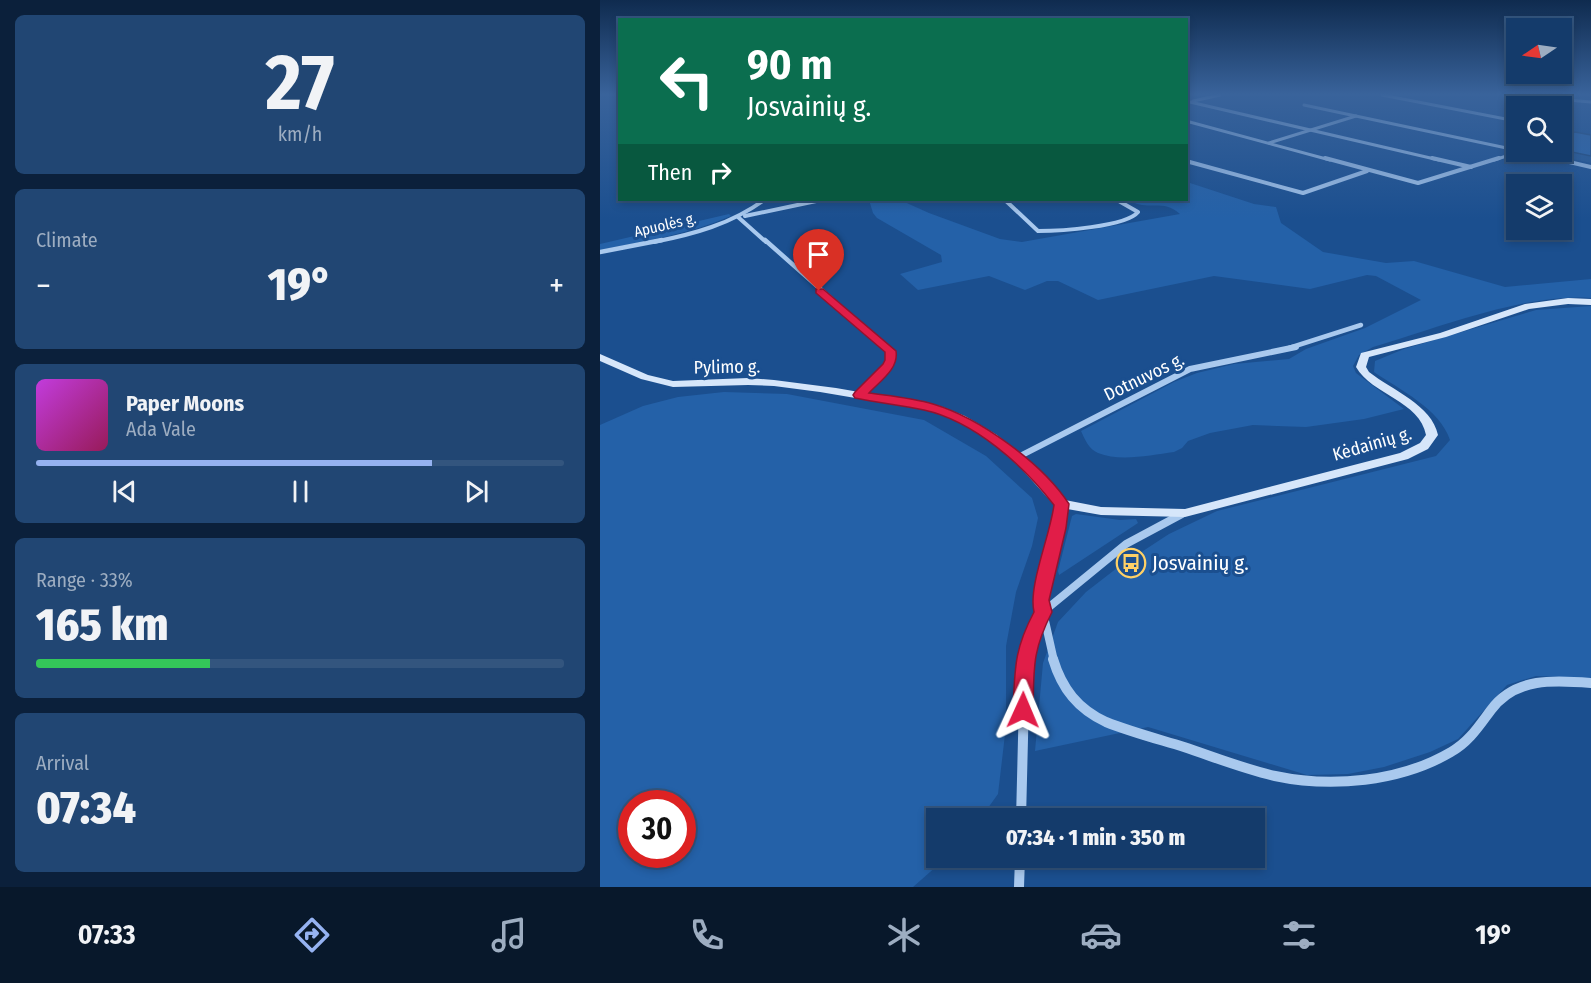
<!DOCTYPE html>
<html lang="en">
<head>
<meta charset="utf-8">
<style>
	:root { --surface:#143b6b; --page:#214673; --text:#f1f3f6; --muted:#9dadc1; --line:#33557e; --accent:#95b2f1 }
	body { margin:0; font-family:"Fira Sans Condensed",sans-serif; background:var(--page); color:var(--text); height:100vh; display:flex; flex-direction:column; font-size:22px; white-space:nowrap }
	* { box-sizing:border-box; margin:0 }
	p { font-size:20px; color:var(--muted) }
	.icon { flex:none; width:33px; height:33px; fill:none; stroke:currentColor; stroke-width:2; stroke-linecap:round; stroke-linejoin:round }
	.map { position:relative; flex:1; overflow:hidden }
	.panel { display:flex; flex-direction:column; gap:15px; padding:15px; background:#0b203b; width:600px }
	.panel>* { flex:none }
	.guide { position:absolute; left:18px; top:18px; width:570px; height:183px; border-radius:0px; box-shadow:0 3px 9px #0003,0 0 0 2px var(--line); background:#0b6e4f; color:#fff; overflow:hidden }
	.needle { width:39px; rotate:257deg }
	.tools { position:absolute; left:906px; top:18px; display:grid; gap:12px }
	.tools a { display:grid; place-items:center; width:66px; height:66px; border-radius:0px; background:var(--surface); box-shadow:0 3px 9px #0003,0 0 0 2px var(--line); font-size:30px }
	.speed { position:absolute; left:18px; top:790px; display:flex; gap:12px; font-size:30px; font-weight:700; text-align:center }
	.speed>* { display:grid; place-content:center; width:78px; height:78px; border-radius:50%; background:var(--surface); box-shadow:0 3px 9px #0003,0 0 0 2px var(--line); line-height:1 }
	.speed .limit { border:9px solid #d22; background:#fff; color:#111 }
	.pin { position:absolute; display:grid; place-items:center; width:51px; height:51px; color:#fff; margin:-62px -26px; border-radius:50% 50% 50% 0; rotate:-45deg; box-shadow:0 0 6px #0007 }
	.pin .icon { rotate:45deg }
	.me { position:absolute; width:66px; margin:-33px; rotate:1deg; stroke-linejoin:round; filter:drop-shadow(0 0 4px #0008) }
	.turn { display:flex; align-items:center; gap:21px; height:126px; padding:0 30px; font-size:27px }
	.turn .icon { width:78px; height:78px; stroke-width:2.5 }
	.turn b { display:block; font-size:42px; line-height:51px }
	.then { display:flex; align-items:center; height:57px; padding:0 30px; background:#0003; gap:12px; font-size:22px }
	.big { font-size:45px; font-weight:800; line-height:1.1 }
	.panel .tile { flex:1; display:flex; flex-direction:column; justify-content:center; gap:9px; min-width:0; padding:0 21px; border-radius:9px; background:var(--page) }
	.panel .dial { align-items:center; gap:0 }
	.dial b { font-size:78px; line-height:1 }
	.song { display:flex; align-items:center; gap:18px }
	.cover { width:72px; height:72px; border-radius:9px; background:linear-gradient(135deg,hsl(290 70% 55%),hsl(330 70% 35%)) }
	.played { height:6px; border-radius:3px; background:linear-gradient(90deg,var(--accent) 75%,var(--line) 75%) }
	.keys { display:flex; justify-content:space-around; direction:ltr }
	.heat { display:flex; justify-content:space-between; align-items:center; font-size:33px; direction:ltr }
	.charge { height:9px; border-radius:4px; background:linear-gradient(90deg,#34c759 33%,var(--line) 0) }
	.trip { position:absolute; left:326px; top:808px; width:339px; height:60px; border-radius:0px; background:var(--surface); box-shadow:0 3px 9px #0003,0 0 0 2px var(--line); font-weight:800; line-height:60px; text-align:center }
	.tabs { display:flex; height:96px; justify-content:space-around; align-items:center; background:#08182b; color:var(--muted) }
	.tabs .icon { width:42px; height:42px }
	.tabs .active { color:var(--accent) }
	.tabs b { font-size:27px; color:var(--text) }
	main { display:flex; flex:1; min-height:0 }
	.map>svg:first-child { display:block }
</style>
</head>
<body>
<main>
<section class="panel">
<div class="tile dial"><b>27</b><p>km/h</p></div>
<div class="tile"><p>Climate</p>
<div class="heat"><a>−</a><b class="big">19°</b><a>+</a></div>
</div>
<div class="tile">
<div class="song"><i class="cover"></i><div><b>Paper Moons</b><p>Ada Vale</p></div></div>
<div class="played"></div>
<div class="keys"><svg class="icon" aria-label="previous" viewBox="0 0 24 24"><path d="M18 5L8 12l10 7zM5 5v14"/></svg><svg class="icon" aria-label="pause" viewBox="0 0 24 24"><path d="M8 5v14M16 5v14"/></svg><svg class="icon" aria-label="next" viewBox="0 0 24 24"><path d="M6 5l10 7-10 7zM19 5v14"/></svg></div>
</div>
<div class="tile"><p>Range · 33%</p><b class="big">165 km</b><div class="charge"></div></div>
<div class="tile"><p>Arrival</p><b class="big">07:34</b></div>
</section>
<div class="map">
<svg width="991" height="887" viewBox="0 0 991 887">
	<rect width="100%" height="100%" fill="#1b4f8f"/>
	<!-- green -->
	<g fill="#2461a8" fill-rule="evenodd">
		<path d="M587 182 654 204 676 207 681 223 723 252 786 263 814 261 905 287 991 279V298C925 293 837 328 773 347L759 355 753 366 756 373 804 409 764 419 706 427 653 425 610 433 588 441 582 448 574 452C551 455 520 462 498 453 489 449 485 440 481 431L574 382 597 373 634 364 689 359 706 349 765 328 821 300 776 276 767 275 710 289 614 276 498 300 458 281H447L425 290 389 276 318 290 300 274 342 262 341 255 277 218 273 213 269 200H300L329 213 400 239 422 242 580 214C566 202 558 207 542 205 538 205 532 201 528 200H586Z"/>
		<path d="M129 214 131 216C90 234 44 241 0 250V244Z"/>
		<path d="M991 306V678L936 676 907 685 858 739 830 752 784 767 748 774 707 775 548 727 435 751 443 663 458 622 486 592 517 568 569 534 617 511 836 456 850 440C840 409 800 390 774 372L775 361 804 349 936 310Z"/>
		<path d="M124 392 187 394 324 420 386 456 432 498 438 518 432 546 416 592 406 646V726L398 794 380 819H336V858H346L313 887H0V425L43 406 78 397ZM32 804H82V855H32Z"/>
		<path d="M476 514 520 520 536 519 538 523 459 575 458 571 472 516Z"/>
	</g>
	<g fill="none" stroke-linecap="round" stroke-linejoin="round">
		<!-- street-far5 -->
		<g stroke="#a9c9ee" stroke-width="3">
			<path d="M782 95 916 121"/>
			<path d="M909 95 991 102"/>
			<path d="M593 101 620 95"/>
			<path d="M590 102 839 160"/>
			<path d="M704 105 916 150"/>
			<path d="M962 113V124"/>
			<path d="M586 121 730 160"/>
			<path d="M669 143 756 116"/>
			<path d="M926 152 959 160"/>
			<path d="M894 160 919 152"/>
		</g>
		<!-- street-far4 -->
		<g stroke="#a9c9ee" stroke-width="4">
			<path d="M725 158 818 183 899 158"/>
			<path d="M832 158 871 167"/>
			<path d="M952 158 991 167"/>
			<path d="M586 161 703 193 767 171"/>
			<path d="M405 200 438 231C458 231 526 227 538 212L517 200"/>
			<path d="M145 216 221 200"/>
			<path d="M138 217 166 242"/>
			<path d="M54 242C94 234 131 224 164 200"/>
		</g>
		<!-- street-far3 -->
		<g stroke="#a9c9ee" stroke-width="4.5">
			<path d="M165 240 287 348"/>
			<path d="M0 252 62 240"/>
			<path d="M689 348 761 325"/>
		</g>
		<!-- street-far2 -->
		<g stroke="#a9c9ee" stroke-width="6">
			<path d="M260 395C272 383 292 370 290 351L285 347"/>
			<path d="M416 458 590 369 696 347"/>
		</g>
		<!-- street-far1 -->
		<g stroke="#a9c9ee" stroke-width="8">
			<path d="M425 661 430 638 443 612 440 599 459 528 461 504"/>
			<path d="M454 661 443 612 526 544 582 514"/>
		</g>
		<!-- street -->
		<g stroke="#a9c9ee" stroke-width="10">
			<path d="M453 659C462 689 478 709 506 722 531 732 558 739 584 747 614 757 644 769 675 776 731 788 800 782 851 752 869 742 879 726 891 710 915 677 955 680 991 683"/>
			<path d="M421 819 425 659"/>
			<path d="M419 887 420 858"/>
		</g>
		<!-- secondary -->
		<path fill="#d6e6fa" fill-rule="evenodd" d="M968 298 991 299V305L968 304 929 309 846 337 769 357 766 367 769 372C792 390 832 405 838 435L828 449 808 459 585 517 501 515 456 507 419 466 389 440 357 421 332 411 220 392 174 386 148 385 73 387 41 379 0 361V354L48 375 73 381 148 378 174 380 236 388 340 406 365 416 397 435 427 460 465 500 501 507 585 509 800 453 820 443 826 435C820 401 772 395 756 367L761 353 840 333 925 304Z"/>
	</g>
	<!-- wall -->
	<path fill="#245895" d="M991 135V163L940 152H962V137Z"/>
	<!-- building -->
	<path fill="#2a66ad" stroke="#1d4779" stroke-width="1.5" d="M975 132 991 135V156L962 150V137Z"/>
	<!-- sky -->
	<linearGradient id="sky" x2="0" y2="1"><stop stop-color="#0f2b4f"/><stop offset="0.43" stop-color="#39639b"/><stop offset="1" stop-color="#39639b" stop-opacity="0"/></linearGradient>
	<rect width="991" height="219" fill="url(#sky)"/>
	<!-- route -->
	<path fill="#e11d48" stroke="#92132f" stroke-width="1.5" d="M216 289H223L296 351C299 369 280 381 269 393 290 396 312 398 333 404 380 418 442 463 469 504L466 528 449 600 452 612C432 651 434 668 433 710L430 716 423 719 416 716 413 710C415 668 414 650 434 612 428 586 450 536 454 505 423 465 374 421 324 410 301 405 278 403 255 398L253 395 255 392 283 364 285 360V352L216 293Z"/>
	<!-- icons -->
	<defs>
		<g id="bus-ring" transform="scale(1.5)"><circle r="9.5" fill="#1b4f8f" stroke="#ffd166" stroke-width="1.5"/><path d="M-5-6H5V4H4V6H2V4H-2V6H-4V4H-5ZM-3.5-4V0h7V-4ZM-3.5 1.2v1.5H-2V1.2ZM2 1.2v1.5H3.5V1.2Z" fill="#ffd166"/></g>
	</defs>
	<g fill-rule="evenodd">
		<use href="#bus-ring" x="531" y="563"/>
	</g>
	<g text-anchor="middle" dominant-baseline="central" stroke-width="6" stroke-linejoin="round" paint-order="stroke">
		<!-- far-street labels -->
		<g font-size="15" fill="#fff" stroke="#1b4f8f">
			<text transform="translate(65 225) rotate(-13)">Apuolės g.</text>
		</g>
		<!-- street labels -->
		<g font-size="18" fill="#fff" stroke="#1b4f8f">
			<text transform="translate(127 367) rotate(-1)">Pylimo g.</text>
			<text transform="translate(544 377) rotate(-26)">Dotnuvos g.</text>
			<text transform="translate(772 444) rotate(-16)">Kėdainių g.</text>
		</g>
		<!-- near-poi labels -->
		<g font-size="21" fill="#fff" stroke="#1b4f8f" text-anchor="start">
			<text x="552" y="563">Josvainių g.</text>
		</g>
	</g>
</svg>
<div class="tools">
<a><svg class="needle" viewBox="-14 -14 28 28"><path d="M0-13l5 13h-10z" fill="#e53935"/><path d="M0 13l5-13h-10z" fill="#9dadc1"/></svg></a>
<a><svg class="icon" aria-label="search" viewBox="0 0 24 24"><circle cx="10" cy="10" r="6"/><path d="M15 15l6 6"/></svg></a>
<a><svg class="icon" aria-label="layers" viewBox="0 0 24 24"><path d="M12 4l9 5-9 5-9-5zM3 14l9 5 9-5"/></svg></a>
</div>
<div class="speed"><div class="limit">30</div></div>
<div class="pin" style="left:219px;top:291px;background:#d93025"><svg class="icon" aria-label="arrive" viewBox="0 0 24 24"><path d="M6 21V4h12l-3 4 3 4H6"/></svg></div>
<svg class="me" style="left:423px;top:710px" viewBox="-20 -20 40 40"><path d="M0-17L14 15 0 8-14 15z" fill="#e11d48" stroke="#fff" stroke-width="4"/></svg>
<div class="trip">07:34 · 1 min · 350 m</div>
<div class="guide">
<div class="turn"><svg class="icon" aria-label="left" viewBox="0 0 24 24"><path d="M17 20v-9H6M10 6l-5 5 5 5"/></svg><div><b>90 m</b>Josvainių g.</div></div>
<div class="then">Then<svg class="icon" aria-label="right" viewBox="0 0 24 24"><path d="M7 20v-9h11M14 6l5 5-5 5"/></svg></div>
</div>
</div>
</main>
<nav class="tabs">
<b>07:33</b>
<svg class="icon active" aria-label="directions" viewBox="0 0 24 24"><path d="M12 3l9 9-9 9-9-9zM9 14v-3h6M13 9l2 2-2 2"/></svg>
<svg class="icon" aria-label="music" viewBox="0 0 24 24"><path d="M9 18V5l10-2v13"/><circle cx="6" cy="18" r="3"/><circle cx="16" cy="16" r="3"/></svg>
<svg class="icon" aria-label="phone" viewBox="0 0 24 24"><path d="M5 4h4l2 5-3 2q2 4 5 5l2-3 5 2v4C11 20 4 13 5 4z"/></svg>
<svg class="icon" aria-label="climate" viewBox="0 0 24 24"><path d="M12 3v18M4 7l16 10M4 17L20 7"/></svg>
<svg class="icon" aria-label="car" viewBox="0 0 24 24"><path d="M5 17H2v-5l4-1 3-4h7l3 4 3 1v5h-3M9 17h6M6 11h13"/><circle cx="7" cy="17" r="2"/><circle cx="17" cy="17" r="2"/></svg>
<svg class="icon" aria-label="filters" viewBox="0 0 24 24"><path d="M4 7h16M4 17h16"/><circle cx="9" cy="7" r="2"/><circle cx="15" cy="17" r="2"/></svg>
<b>19°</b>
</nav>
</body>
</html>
